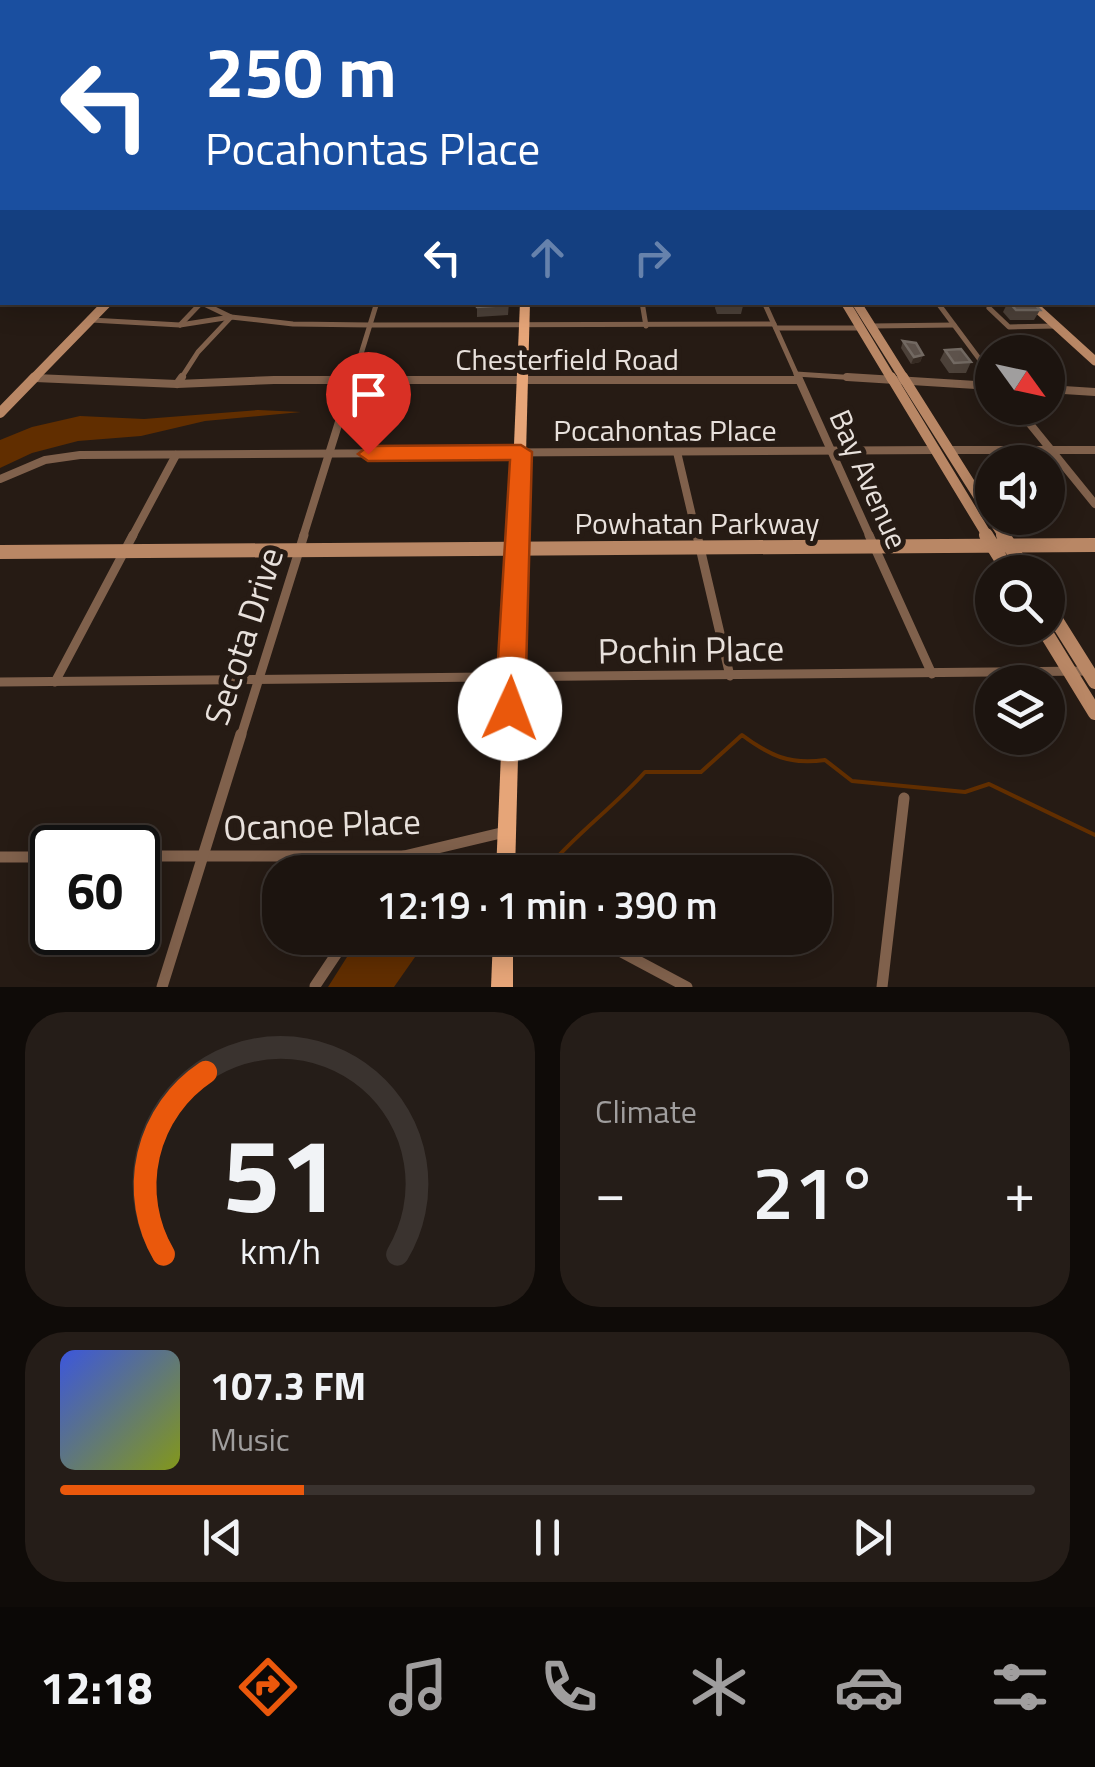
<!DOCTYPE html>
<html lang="en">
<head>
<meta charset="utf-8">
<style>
	:root { --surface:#1c140f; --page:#251d18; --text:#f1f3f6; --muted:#a09e9e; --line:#3a332f; --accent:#ea580c }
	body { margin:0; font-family:"Titillium Web",sans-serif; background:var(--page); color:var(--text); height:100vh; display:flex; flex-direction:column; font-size:38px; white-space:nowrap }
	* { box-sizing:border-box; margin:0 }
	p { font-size:32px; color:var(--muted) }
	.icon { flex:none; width:55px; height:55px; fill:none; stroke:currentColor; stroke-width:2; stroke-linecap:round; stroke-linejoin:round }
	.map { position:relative; height:987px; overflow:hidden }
	.drawer { display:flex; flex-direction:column; gap:25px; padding:25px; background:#0f0b08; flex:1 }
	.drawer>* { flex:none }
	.hud { position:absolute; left:0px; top:0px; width:1095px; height:305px; box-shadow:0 5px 25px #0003,0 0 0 2px var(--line); background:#1a4fa0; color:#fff; overflow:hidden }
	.needle { width:65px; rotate:123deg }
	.fabs { position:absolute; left:975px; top:335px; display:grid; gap:20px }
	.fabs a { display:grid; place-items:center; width:90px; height:90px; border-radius:50%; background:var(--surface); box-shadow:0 5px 25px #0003,0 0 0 2px var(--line); font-size:50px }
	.speed { position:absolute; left:30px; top:825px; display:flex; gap:20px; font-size:50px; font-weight:700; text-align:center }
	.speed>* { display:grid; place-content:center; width:130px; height:130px; border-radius:50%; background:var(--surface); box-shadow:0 5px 25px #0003,0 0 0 2px var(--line); line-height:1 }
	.speed .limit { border:5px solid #111; border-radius:15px; background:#fff; color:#111 }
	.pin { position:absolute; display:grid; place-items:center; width:85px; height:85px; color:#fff; margin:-102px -42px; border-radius:50% 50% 50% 0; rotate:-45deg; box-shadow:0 0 10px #0007 }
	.pin .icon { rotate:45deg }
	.me { position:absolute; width:110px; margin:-55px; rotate:2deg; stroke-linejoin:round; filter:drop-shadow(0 0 8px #0008) }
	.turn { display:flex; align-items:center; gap:35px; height:210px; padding:0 40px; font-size:45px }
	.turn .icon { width:130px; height:130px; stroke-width:2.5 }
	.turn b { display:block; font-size:70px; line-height:85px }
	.lanes { display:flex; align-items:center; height:95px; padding:0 40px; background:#0003; justify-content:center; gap:50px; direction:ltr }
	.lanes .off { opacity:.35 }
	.big { font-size:75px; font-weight:600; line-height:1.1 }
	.drawer .tile { flex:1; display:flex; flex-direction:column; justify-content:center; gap:15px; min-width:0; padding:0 35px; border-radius:40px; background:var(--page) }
	.drawer .dial { align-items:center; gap:0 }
	.dial svg { height:260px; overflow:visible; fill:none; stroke:var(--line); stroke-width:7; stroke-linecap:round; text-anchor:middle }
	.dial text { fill:var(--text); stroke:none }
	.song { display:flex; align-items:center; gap:30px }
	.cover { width:120px; height:120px; border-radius:15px; background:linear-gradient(135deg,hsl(230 70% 55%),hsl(70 70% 35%)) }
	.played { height:10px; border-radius:5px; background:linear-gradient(90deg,var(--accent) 25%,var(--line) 25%) }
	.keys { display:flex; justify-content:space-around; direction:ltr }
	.heat { display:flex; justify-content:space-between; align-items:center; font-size:55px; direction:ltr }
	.drawer .tiles { flex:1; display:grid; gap:25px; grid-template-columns:1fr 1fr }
	.tile:last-child { grid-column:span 2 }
	.trip { position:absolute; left:262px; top:855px; width:570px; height:100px; border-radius:40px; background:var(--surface); box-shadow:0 5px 25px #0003,0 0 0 2px var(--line); font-weight:600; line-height:100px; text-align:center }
	.tab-bar { display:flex; height:160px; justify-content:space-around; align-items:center; background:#0b0806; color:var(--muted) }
	.tab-bar .icon { width:70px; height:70px }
	.tab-bar .selected { color:var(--accent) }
	.tab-bar b { font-size:45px; color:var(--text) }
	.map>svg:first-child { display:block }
</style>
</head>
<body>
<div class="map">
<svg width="1095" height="987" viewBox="0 0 1095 987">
	<rect width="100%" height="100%" fill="#261b14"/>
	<!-- water -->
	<g fill="#612e00">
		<path d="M258 410 301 412 205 421 141 436 78 441 32 453 0 468V440L32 427 80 416 144 419Z"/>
		<path d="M359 938H444L422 947 394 987H328Z"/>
	</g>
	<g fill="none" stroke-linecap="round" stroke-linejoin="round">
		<!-- stream-far1 -->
		<path stroke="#612e00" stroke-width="2.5" d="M740 736H744"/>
		<!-- stream -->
		<path stroke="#612e00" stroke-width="4" d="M544 872C574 835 613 808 645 772H701L742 735C770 756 790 765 825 760L852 781 965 792 989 784 1095 835"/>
		<!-- street-far3 -->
		<g stroke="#80614c" stroke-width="5">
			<path d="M1092 223 1095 228"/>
			<path d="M642 302 646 326"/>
			<path d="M764 302 799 380"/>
			<path d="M937 302 992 376"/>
			<path d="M989 308 1009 327 1056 326"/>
			<path d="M91 320 180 325 231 317 293 324 370 325 774 324"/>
			<path d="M180 325 201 303"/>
			<path d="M871 326 954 325"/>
			<path d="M776 328H861"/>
			<path d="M796 374 888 380"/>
			<path d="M35 378 73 380"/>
			<path d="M180 380 198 352 231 317 200 302"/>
			<path d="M353 380 377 302"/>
		</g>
		<!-- street-far2 -->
		<g stroke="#80614c" stroke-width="8">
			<path d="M798 377 870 537"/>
			<path d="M847 377 992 386"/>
			<path d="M35 378 177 384 274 380H799"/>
			<path d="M177 384 182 377"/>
			<path d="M1048 389 1095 392"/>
			<path d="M1017 408 1095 504"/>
			<path d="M950 450H1095"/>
			<path d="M677 452 697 537"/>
			<path d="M0 479 45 460 80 455 936 450"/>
			<path d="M132 537 176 455"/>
			<path d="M303 537 353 377"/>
		</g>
		<!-- street-far1 -->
		<g stroke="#80614c" stroke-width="9">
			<path d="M697 535 730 676"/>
			<path d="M869 535 932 674"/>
			<path d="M0 682 1088 671"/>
			<path d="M55 682 133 535"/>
			<path d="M241 736 304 535"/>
		</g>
		<!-- street -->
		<g stroke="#80614c" stroke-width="11">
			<path d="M138 856H404L505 832"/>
			<path d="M0 857H52"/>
			<path d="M391 872 404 856"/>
			<path d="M595 938 687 987"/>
			<path d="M315 986 347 938"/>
			<path d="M162 987 241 734"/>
			<path d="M882 987 904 798"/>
		</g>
		<!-- secondary-far2 -->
		<g stroke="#b98765" stroke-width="9">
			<path d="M845 302 892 380"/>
			<path d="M856 302 905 380"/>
			<path d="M1030 302 1095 361"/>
			<path d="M32 380 108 302"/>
		</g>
		<!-- secondary-far1 -->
		<g stroke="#b98765" stroke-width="10">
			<path d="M891 377 988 537"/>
			<path d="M903 377 1004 537"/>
			<path d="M0 413 35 377"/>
		</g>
		<!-- secondary -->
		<g stroke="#b98765" stroke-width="14">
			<path d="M986 535 1009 572"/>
			<path d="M1003 535 1026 572"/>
			<path d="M0 552 1095 545"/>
			<path d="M1048 607 1095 682"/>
			<path d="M1043 628 1095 713"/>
		</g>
		<!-- primary -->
		<g fill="#e6a578" fill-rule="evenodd">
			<path d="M520 302H530L515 872H496Z"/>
			<path d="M493 938H513V987H491Z"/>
		</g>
	</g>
	<!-- wall -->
	<g fill="#4c4139">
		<path d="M477 302H509L508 315 477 317Z"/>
		<path d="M716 302H744L741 314H717L715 308Z"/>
		<path d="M1008 302 1040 310 1034 320H1010L1003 312Z"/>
		<path d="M903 341 923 355 920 362 911 364 901 348Z"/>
		<path d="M945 350 971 362 966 373H949L940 360Z"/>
	</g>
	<!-- shaded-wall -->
	<path fill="#362b23" d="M923 355 920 362 911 364 914 357Z"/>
	<!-- building -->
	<g fill="#5d524b" stroke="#726962" stroke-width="2.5">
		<path d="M477 302H508L507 305 477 307Z"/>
		<path d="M1009 302H1033L1040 310H1016Z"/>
		<path d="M903 341 916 343 923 355 914 357Z"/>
		<path d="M961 349 971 362 954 363 945 350Z"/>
	</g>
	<!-- sky -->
	<linearGradient id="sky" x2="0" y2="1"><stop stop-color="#150f0b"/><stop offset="0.53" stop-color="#413f45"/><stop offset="1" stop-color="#413f45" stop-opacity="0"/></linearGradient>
	<rect width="1095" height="293" fill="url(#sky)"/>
	<!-- route -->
	<path fill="#ea580c" stroke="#983908" stroke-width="2.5" d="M521 445 532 452 525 709 520 719 510 723 499 719 495 709 510 460 368 461 358 454 368 446Z"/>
	<g text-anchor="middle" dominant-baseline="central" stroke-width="10" stroke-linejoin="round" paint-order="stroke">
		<!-- street labels -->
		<g font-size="30" fill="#e8e1dc" stroke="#261b14">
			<text x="567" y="359">Chesterfield Road</text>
			<text x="665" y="430">Pocahontas Place</text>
			<text transform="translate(869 479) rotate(66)">Bay Avenue</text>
			<text x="697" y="523">Powhatan Parkway</text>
		</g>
		<!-- near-street labels -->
		<g font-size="35" fill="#e8e1dc" stroke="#261b14">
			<text transform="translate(243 636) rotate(-72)">Secota Drive</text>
			<text transform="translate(691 649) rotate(-1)">Pochin Place</text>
			<text transform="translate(322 824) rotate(-2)">Ocanoe Place</text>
		</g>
	</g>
</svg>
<div class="fabs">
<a><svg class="needle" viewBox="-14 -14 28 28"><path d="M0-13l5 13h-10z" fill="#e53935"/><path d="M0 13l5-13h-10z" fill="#a09e9e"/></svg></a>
<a><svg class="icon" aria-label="sound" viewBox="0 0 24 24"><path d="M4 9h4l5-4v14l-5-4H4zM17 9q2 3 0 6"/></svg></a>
<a><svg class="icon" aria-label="search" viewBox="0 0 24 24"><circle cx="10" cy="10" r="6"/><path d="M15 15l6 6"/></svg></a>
<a><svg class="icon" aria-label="layers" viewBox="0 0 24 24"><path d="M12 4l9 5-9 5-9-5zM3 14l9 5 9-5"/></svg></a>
</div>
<div class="speed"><div class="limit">60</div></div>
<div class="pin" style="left:368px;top:454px;background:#d93025"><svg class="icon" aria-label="arrive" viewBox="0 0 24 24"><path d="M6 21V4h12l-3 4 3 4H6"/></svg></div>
<svg class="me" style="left:510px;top:709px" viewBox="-20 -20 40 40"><circle r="19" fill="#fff"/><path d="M0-13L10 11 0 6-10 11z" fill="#ea580c"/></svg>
<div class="trip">12:19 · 1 min · 390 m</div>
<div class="hud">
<div class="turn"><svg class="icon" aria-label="left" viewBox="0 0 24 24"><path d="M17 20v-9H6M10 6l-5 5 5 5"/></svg><div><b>250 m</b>Pocahontas Place</div></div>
<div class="lanes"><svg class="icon" aria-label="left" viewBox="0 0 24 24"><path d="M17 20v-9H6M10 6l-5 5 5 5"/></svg><svg class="icon off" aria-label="ahead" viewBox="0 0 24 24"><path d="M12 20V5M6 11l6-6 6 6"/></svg><svg class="icon off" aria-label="right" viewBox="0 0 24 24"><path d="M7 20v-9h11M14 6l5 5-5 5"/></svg></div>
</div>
</div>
<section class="drawer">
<div class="tiles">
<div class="tile dial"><svg viewBox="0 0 100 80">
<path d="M14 69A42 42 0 1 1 86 69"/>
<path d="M14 69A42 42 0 0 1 27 13" stroke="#ea580c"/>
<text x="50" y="56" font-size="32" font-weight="700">51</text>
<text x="50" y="72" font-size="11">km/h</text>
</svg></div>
<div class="tile"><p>Climate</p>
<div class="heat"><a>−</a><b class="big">21°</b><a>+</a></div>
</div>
<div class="tile">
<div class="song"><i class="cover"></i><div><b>107.3 FM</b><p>Music</p></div></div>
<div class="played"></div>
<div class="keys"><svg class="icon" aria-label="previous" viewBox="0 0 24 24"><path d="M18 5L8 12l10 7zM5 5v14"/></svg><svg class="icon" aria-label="pause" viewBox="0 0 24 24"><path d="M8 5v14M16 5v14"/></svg><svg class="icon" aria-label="next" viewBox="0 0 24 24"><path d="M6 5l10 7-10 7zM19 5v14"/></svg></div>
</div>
</div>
</section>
<nav class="tab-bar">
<b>12:18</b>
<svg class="icon selected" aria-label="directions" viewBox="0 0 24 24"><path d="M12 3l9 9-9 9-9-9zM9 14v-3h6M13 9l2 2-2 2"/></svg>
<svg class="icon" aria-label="music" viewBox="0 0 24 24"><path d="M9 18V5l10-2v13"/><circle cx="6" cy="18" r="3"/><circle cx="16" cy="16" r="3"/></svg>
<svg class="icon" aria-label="phone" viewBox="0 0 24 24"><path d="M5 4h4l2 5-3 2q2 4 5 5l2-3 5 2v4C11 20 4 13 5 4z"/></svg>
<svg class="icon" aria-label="climate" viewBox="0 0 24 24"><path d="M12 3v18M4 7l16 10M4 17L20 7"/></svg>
<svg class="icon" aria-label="car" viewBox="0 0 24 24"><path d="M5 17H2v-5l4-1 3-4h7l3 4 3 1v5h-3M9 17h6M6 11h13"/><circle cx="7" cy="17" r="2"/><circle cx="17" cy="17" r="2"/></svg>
<svg class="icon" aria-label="filters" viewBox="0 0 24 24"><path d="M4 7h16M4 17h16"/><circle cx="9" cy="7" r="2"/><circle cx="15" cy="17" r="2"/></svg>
</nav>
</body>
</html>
